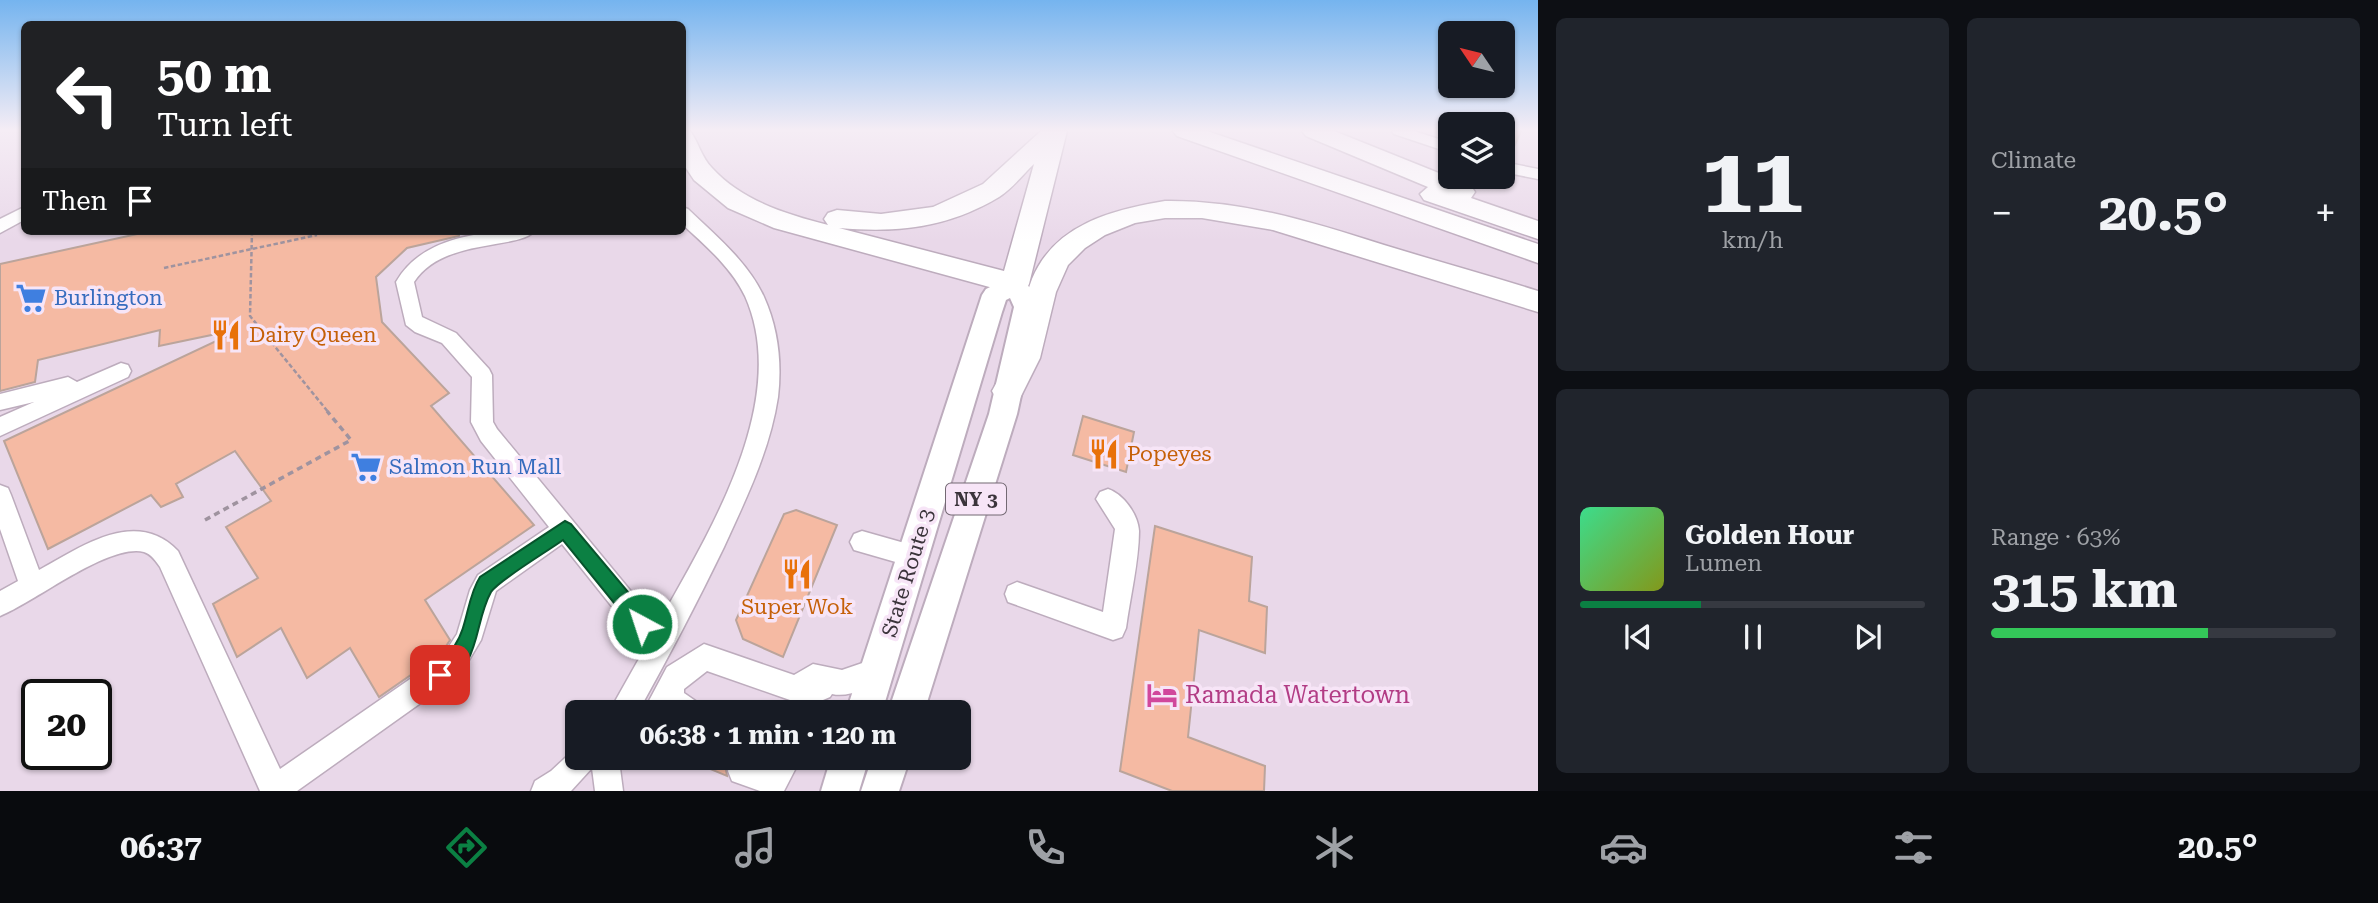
<!DOCTYPE html>
<html lang="en">
<head>
<meta charset="utf-8">
<style>
	:root { --surface:#171b24; --page:#20242c; --text:#f1f3f6; --muted:#9ea1a6; --line:#363941; --accent:#0b8043 }
	body { margin:0; font-family:"Roboto Serif",serif; background:var(--page); color:var(--text); height:100vh; display:flex; flex-direction:column; font-size:26px; white-space:nowrap }
	* { box-sizing:border-box; margin:0 }
	p { font-size:23px; color:var(--muted) }
	.icon { flex:none; width:38px; height:38px; fill:none; stroke:currentColor; stroke-width:2; stroke-linecap:round; stroke-linejoin:round }
	.map { position:relative; flex:1; overflow:hidden }
	.drawer { display:flex; flex-direction:column; gap:18px; padding:18px; background:#0d0f14; width:840px }
	.drawer>* { flex:none }
	.top-card { position:absolute; left:21px; top:21px; width:665px; height:214px; border-radius:10px; box-shadow:0 2px 5px #0004; background:#202124; color:#fff; overflow:hidden }
	.needle { width:46px; rotate:305deg }
	.tools { position:absolute; left:1438px; top:21px; display:grid; gap:14px }
	.tools a { display:grid; place-items:center; width:77px; height:77px; border-radius:10px; background:var(--surface); box-shadow:0 2px 5px #0004; font-size:35px }
	.speed { position:absolute; left:21px; top:679px; display:flex; gap:14px; font-size:35px; font-weight:700; text-align:center }
	.speed>* { display:grid; place-content:center; width:91px; height:91px; border-radius:50%; background:var(--surface); box-shadow:0 2px 5px #0004; line-height:1 }
	.speed .limit { border:4px solid #111; border-radius:10px; background:#fff; color:#111 }
	.pin { position:absolute; display:grid; place-items:center; width:60px; height:60px; color:#fff; margin:-30px; border-radius:14px; box-shadow:0 4px 10px #0006 }
	.me { position:absolute; width:77px; margin:-38px; rotate:320deg; stroke-linejoin:round; filter:drop-shadow(0 0 5px #0008) }
	.turn { display:flex; align-items:center; gap:24px; height:147px; padding:0 21px; font-size:32px }
	.turn .icon { width:91px; height:91px; stroke-width:2.5 }
	.turn b { display:block; font-size:49px; line-height:60px }
	.then { display:flex; align-items:center; height:66px; padding:0 21px; background:#0003; gap:14px; font-size:26px }
	.big { font-size:52px; font-weight:700; line-height:1.1 }
	.drawer .card { flex:1; display:flex; flex-direction:column; justify-content:center; gap:10px; min-width:0; padding:0 24px; border-radius:10px; background:var(--page) }
	.drawer .dial { align-items:center; gap:0 }
	.dial b { font-size:91px; line-height:1 }
	.song { display:flex; align-items:center; gap:21px }
	.cover { width:84px; height:84px; border-radius:10px; background:linear-gradient(135deg,hsl(150 70% 55%),hsl(70 70% 35%)) }
	.played { height:7px; border-radius:4px; background:linear-gradient(90deg,var(--accent) 35%,var(--line) 35%) }
	.keys { display:flex; justify-content:space-around; direction:ltr }
	.heat { display:flex; justify-content:space-between; align-items:center; font-size:38px; direction:ltr }
	.charge { height:10px; border-radius:5px; background:linear-gradient(90deg,#34c759 63%,var(--line) 0) }
	.drawer .tiles { flex:1; display:grid; gap:18px; grid-template-columns:repeat(2,1fr) }
	.trip { position:absolute; left:565px; top:700px; width:406px; height:70px; border-radius:10px; background:var(--surface); box-shadow:0 2px 5px #0004; font-weight:700; line-height:70px; text-align:center }
	.tab-bar { display:flex; height:112px; justify-content:space-around; align-items:center; background:#090b0e; color:var(--muted) }
	.tab-bar .icon { width:49px; height:49px }
	.tab-bar .selected { color:var(--accent) }
	.tab-bar b { font-size:32px; color:var(--text) }
	main { display:flex; flex:1; min-height:0 }
	.map>svg:first-child { display:block }
</style>
</head>
<body>
<main>
<div class="map">
<svg width="1538" height="791" viewBox="0 0 1538 791">
	<rect width="100%" height="100%" fill="#e9d8e9"/>
	<!-- building -->
	<g fill="#f5baa3" stroke="#bba49b" stroke-width="2">
		<path d="M1503 131H1521L1508 160 1503 159Z"/>
		<path d="M151 231H459V236L407 248 376 277 382 322 449 393 431 406 534 525 425 600 450 640 441 654 379 697 350 648 307 678 281 628 237 657 213 604 258 578 226 527 271 501 235 451 176 484 183 497 161 507 151 495 48 549 4 441 227 336 226 332 159 346 160 330 38 360 35 382 0 391V264Z"/>
		<path d="M1083 416 1134 432 1126 472 1073 455Z"/>
		<path d="M796 510 837 525 783 657 743 639 736 620 784 514Z"/>
		<path d="M1155 526 1252 557 1249 601 1267 607 1265 653 1199 630 1188 737 1265 766 1264 791H1172L1120 771Z"/>
		<path d="M684 758H733L726 770 727 776Z"/>
	</g>
	<g fill="none" stroke-linecap="round" stroke-linejoin="round">
		<!-- minor casing -->
		<g stroke="#bdacbd" stroke-width="3">
			<g id="minor">
				<path d="M1392 131H1414L1451 143V153L1394 134Z"/>
				<path d="M1503 162 1538 169V179L1503 172Z"/>
				<path d="M24 207V220L0 233V219Z"/>
				<path d="M682 207 688 209C716 236 748 262 764 297 778 328 782 363 778 397 770 450 746 499 724 547 697 603 668 658 638 712H609L645 648 562 544 496 591 481 640 460 675 297 791H260L160 567C156 561 151 554 144 552 109 543 35 602 0 616V591L18 581 0 529V485L8 488 11 495 39 570C81 547 136 507 178 551L280 769 442 657 457 634 470 590 478 575 549 527 481 441 471 422 472 377 442 343 415 332 406 325 396 282C423 235 484 231 534 231 520 250 443 237 414 282L422 317 456 333 489 369 492 375 493 422 497 429 658 624C708 534 792 401 745 296 731 267 705 245 682 224Z"/>
				<path d="M121 363 128 365 131 371 128 377 0 436V417L34 402 0 410V394L68 377 77 382Z"/>
				<path d="M1108 489C1123 494 1138 514 1139 531 1139 561 1130 598 1126 628L1122 637 1113 640 1008 602 1005 594 1008 586 1017 582 1103 612 1115 529 1096 499 1100 492Z"/>
				<path d="M862 531 922 548 925 556 922 564 913 567 854 550 850 542 854 534Z"/>
				<path d="M704 644 794 675 813 664 842 670 877 658 886 662 890 671 886 680C870 687 849 698 832 694L830 697 816 703 812 712H785L790 700 707 671 684 689V693L697 702 700 712H643L667 667Z"/>
				<path d="M578 746V758H622L620 768 623 791H595L592 768 571 791H531L535 781 551 771Z"/>
				<path d="M740 758 767 765 771 758H801L784 791H760L732 781 728 771 732 761Z"/>
			</g>
		</g>
		<!-- major casing -->
		<g stroke="#bdacbd" stroke-width="4">
			<g id="major">
				<path d="M1015 275 1024 278 1040 307 1017 414 924 712H888L989 414 1014 307 1010 298 1006 300 1002 312 882 712H846L982 295 986 289Z"/>
				<path d="M831 758H869L859 791H821Z"/>
				<path d="M872 758H910L899 791H861Z"/>
			</g>
		</g>
		<!-- highway casing -->
		<g stroke="#bdacbd" stroke-width="3">
			<g id="highway">
				<path d="M682 131H690C699 143 701 157 712 168 742 201 786 214 828 225L824 219 828 213 837 210 881 214 933 207 983 184 1041 131H1067L1029 284 1025 291 1015 294 774 228 728 208 694 180 682 162ZM1034 164 1004 271 839 228C898 233 947 228 999 197 1012 189 1023 174 1034 164Z"/>
				<path d="M1173 131H1207L1538 244V263L1177 136Z"/>
				<path d="M1302 131H1334L1471 186 1475 192 1471 198 1538 221V239L1424 200 1420 194 1428 187 1306 136Z"/>
				<path d="M1165 201C1242 200 1312 222 1384 245 1436 261 1487 275 1538 291V312L1273 230 1202 218H1165L1135 223 1105 235 1085 248 1068 265 1056 292 1040 358 1019 400 1008 403 997 400 992 391C1001 375 1010 360 1016 342 1022 322 1024 299 1032 279 1055 224 1112 210 1165 201Z"/>
			</g>
		</g>
		<!-- path-far1 -->
		<g stroke="#9f939f" stroke-width="2.5" stroke-dasharray="4.5 2.5" stroke-linecap="butt">
			<path d="M252 231 250 316 329 413"/>
			<path d="M164 268 317 235"/>
		</g>
		<!-- path -->
		<path stroke="#9f939f" stroke-width="3.5" stroke-dasharray="6 4.5" stroke-linecap="butt" d="M205 520 351 440 327 411"/>
		<!-- minor -->
		<use href="#minor" fill="#fff" fill-rule="evenodd"/>
		<!-- major -->
		<use href="#major" fill="#fff" fill-rule="evenodd"/>
		<!-- highway -->
		<use href="#highway" fill="#fff" fill-rule="evenodd"/>
	</g>
	<!-- sky -->
	<linearGradient id="sky" x2="0" y2="1"><stop stop-color="#75b4ef"/><stop offset="0.54" stop-color="#f5edf5"/><stop offset="1" stop-color="#f5edf5" stop-opacity="0"/></linearGradient>
	<rect width="1538" height="241" fill="url(#sky)"/>
	<!-- route -->
	<path fill="#0b8043" stroke="#07532c" stroke-width="2" d="M565 521 571 524 649 617 652 624 649 630 642 633 636 630 563 540C548 551 499 580 491 592 473 624 482 667 440 685L433 682 430 675C435 662 448 656 455 645 468 626 467 597 480 577Z"/>
	<!-- icons -->
	<defs>
		<g id="supermarket-bare" transform="scale(2.415)"><path d="M-6-5.5h2.5l.6 2H6L4.5 2H-2.5L-4.4-4H-6ZM-1.5 3.2a1.3 1.3 0 1 0 .1 0ZM3 3.2a1.3 1.3 0 1 0 .1 0Z" fill="#3f7fe0" stroke="#f7e5f7" stroke-width="2.5" paint-order="stroke"/></g>
		<g id="restaurant-bare" transform="scale(2.415)"><path d="M-5-6h1v4h1v-4h1v4h1v-4h1v5L-1.5 .5V6h-2V.5L-5-1ZM5-6V6H3V1.5H1.5Q1.5-4 5-6Z" fill="#e8710a" stroke="#f7e5f7" stroke-width="2.5" paint-order="stroke"/></g>
		<g id="hotel-bare" transform="scale(2.415)"><path d="M-6-4.5h1.5V1H6V5H4.5V3h-9V5H-6ZM-4 0a1.8 1.8 0 1 1 3.6 0ZM.5 0V-2.5h3Q6-2.5 6 0Z" fill="#d1479c" stroke="#f7e5f7" stroke-width="2.5" paint-order="stroke"/></g>
	</defs>
	<g fill-rule="evenodd">
		<use href="#supermarket-bare" x="31" y="298"/>
		<use href="#restaurant-bare" x="226" y="335"/>
		<use href="#restaurant-bare" x="1104" y="454"/>
		<use href="#supermarket-bare" x="366" y="467"/>
		<use href="#restaurant-bare" x="797" y="574"/>
		<use href="#hotel-bare" x="1162" y="695"/>
	</g>
	<g text-anchor="middle" dominant-baseline="central" stroke-width="7" stroke-linejoin="round" paint-order="stroke">
		<!-- shield labels -->
		<rect fill="#f7e5f7" stroke="#736973" stroke-width="2" x="946" y="483.5" width="60" height="31" rx="5"/>
		<g font-size="19" font-weight="bold" fill="#3b343b">
			<text x="976" y="499">NY 3</text>
		</g>
		<!-- shop labels -->
		<g font-size="21" fill="#366cbe" stroke="#f7e5f7" text-anchor="start">
			<text x="54" y="298">Burlington</text>
			<text x="389" y="467">Salmon Run Mall</text>
		</g>
		<!-- food labels -->
		<g font-size="21" fill="#c56008" stroke="#f7e5f7" text-anchor="start">
			<text x="249" y="335">Dairy Queen</text>
			<text x="1127" y="454">Popeyes</text>
			<text x="797" y="607" text-anchor="middle">Super Wok</text>
		</g>
		<!-- street labels -->
		<g font-size="21" fill="#3b343b" stroke="#f7e5f7">
			<text transform="translate(908 573) rotate(-73)">State Route 3</text>
		</g>
		<!-- near-hotel labels -->
		<g font-size="24" fill="#b23c85" stroke="#f7e5f7" text-anchor="start">
			<text x="1185" y="695">Ramada Watertown</text>
		</g>
	</g>
</svg>
<div class="tools">
<a><svg class="needle" viewBox="-14 -14 28 28"><path d="M0-13l5 13h-10z" fill="#e53935"/><path d="M0 13l5-13h-10z" fill="#9ea1a6"/></svg></a>
<a><svg class="icon" aria-label="layers" viewBox="0 0 24 24"><path d="M12 4l9 5-9 5-9-5zM3 14l9 5 9-5"/></svg></a>
</div>
<div class="speed"><div class="limit">20</div></div>
<div class="pin" style="left:440px;top:675px;background:#d93025"><svg class="icon" aria-label="arrive" viewBox="0 0 24 24"><path d="M6 21V4h12l-3 4 3 4H6"/></svg></div>
<svg class="me" style="left:642px;top:624px" viewBox="-20 -20 40 40"><circle r="17" fill="#0b8043" stroke="#fff" stroke-width="3"/><path d="M0-11L8 9 0 5-8 9z" fill="#fff"/></svg>
<div class="trip">06:38 · 1 min · 120 m</div>
<div class="top-card">
<div class="turn"><svg class="icon" aria-label="left" viewBox="0 0 24 24"><path d="M17 20v-9H6M10 6l-5 5 5 5"/></svg><div><b>50 m</b>Turn left</div></div>
<div class="then">Then<svg class="icon" aria-label="arrive" viewBox="0 0 24 24"><path d="M6 21V4h12l-3 4 3 4H6"/></svg></div>
</div>
</div>
<section class="drawer">
<div class="tiles">
<div class="card dial"><b>11</b><p>km/h</p></div>
<div class="card"><p>Climate</p>
<div class="heat"><a>−</a><b class="big">20.5°</b><a>+</a></div>
</div>
<div class="card">
<div class="song"><i class="cover"></i><div><b>Golden Hour</b><p>Lumen</p></div></div>
<div class="played"></div>
<div class="keys"><svg class="icon" aria-label="previous" viewBox="0 0 24 24"><path d="M18 5L8 12l10 7zM5 5v14"/></svg><svg class="icon" aria-label="pause" viewBox="0 0 24 24"><path d="M8 5v14M16 5v14"/></svg><svg class="icon" aria-label="next" viewBox="0 0 24 24"><path d="M6 5l10 7-10 7zM19 5v14"/></svg></div>
</div>
<div class="card"><p>Range · 63%</p><b class="big">315 km</b><div class="charge"></div></div>
</div>
</section>
</main>
<nav class="tab-bar">
<b>06:37</b>
<svg class="icon selected" aria-label="directions" viewBox="0 0 24 24"><path d="M12 3l9 9-9 9-9-9zM9 14v-3h6M13 9l2 2-2 2"/></svg>
<svg class="icon" aria-label="music" viewBox="0 0 24 24"><path d="M9 18V5l10-2v13"/><circle cx="6" cy="18" r="3"/><circle cx="16" cy="16" r="3"/></svg>
<svg class="icon" aria-label="phone" viewBox="0 0 24 24"><path d="M5 4h4l2 5-3 2q2 4 5 5l2-3 5 2v4C11 20 4 13 5 4z"/></svg>
<svg class="icon" aria-label="climate" viewBox="0 0 24 24"><path d="M12 3v18M4 7l16 10M4 17L20 7"/></svg>
<svg class="icon" aria-label="car" viewBox="0 0 24 24"><path d="M5 17H2v-5l4-1 3-4h7l3 4 3 1v5h-3M9 17h6M6 11h13"/><circle cx="7" cy="17" r="2"/><circle cx="17" cy="17" r="2"/></svg>
<svg class="icon" aria-label="filters" viewBox="0 0 24 24"><path d="M4 7h16M4 17h16"/><circle cx="9" cy="7" r="2"/><circle cx="15" cy="17" r="2"/></svg>
<b>20.5°</b>
</nav>
</body>
</html>
